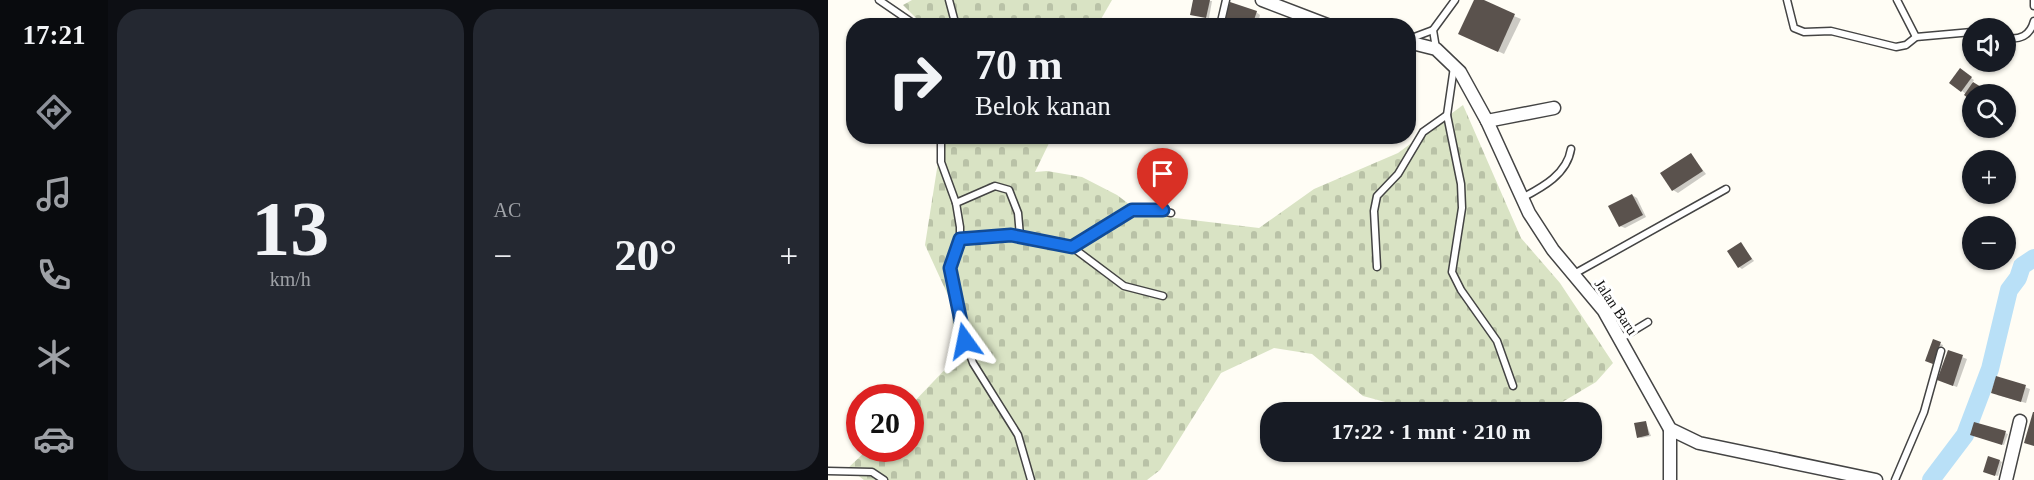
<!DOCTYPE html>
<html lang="id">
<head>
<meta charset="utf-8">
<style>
	:root { --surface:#171b24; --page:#242831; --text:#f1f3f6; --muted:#9ea1a6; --accent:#8c9099 }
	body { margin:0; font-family:"Times New Roman",serif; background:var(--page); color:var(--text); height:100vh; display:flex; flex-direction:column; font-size:22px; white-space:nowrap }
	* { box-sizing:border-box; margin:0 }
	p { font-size:20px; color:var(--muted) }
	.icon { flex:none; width:33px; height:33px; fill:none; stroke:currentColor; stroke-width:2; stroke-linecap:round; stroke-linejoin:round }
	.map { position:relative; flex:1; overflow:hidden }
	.side { display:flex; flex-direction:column; gap:9px; padding:9px; background:#0d0f14; width:720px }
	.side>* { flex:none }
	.hud { position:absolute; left:18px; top:18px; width:570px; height:126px; border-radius:24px; box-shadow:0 2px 4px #0004; background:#171b24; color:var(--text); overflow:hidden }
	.fabs { position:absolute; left:1134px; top:18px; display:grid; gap:12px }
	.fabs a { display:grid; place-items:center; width:54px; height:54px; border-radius:50%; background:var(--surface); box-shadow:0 2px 4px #0004; font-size:30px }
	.speed { position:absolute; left:18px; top:384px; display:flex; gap:12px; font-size:30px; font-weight:700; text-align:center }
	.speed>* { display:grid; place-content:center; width:78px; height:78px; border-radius:50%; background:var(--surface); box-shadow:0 2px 4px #0004; line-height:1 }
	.speed .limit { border:9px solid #d22; background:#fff; color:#111 }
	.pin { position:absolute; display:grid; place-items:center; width:51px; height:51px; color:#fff; margin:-62px -26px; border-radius:50% 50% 50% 0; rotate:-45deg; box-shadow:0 0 6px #0007 }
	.pin .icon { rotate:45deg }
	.me { position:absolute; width:66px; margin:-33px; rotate:348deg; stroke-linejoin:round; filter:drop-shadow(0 0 4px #0008) }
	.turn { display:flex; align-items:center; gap:21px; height:126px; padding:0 30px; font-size:27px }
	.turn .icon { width:78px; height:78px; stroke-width:2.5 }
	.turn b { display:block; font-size:42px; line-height:51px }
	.big { font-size:45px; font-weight:800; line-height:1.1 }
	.side .widget { flex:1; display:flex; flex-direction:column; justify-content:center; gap:9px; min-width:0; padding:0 21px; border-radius:24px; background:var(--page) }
	.side .dial { align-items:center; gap:0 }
	.dial b { font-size:78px; line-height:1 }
	.heat { display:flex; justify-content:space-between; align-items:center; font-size:33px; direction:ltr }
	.side .tiles { flex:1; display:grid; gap:9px; grid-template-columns:repeat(2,1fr) }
	.trip { position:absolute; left:432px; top:402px; width:342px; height:60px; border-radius:24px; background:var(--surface); box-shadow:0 2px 4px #0004; font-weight:800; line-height:60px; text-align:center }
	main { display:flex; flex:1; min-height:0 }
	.tabs { display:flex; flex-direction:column; width:108px; justify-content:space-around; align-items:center; background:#090b0e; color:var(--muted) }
	.tabs .icon { width:42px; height:42px }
	.tabs .current { color:var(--accent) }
	.tabs b { font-size:27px; color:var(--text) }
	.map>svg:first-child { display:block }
</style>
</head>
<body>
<main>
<nav class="tabs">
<b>17:21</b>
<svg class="icon current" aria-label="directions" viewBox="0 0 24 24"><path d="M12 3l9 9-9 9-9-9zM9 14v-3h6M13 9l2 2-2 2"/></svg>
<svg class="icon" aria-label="music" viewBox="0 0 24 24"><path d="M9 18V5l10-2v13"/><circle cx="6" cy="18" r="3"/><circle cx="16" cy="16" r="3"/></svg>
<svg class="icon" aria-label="phone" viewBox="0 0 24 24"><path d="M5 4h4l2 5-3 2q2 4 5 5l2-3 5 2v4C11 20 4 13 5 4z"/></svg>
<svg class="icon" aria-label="climate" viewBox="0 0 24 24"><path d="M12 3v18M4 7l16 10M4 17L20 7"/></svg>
<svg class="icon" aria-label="car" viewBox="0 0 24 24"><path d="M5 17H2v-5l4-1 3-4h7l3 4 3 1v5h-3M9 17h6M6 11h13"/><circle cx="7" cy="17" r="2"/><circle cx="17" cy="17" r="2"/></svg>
</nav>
<section class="side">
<div class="tiles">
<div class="widget dial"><b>13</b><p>km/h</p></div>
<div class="widget"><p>AC</p>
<div class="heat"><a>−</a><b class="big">20°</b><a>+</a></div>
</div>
</div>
</section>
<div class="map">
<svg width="1206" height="480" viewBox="0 0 1206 480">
	<defs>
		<pattern id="cemetery-stones" width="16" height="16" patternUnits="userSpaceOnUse" patternTransform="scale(1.5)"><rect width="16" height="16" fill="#d9e3c4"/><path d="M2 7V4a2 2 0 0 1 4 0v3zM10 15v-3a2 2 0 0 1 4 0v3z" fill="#b9c2a7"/></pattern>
	</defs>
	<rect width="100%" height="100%" fill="#fffdf5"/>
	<!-- cemetery -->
	<g fill="url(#cemetery-stones)">
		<path d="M84 0H284L269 26 95 25 75 5Z"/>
		<path d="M635 105 693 238 732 283 785 363 768 382 726 407 690 412H594L535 396 484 354 446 348 393 373 332 470 319 480H36L20 468 40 449 82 448 83 405 126 360 124 304 97 245 114 137H224L207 172 219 171 254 177 289 195 314 214 431 228 486 189 570 153Z"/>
	</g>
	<!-- shadow -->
	<g fill="#0003">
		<path d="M367 0 384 1 381 18 366 15Z"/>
		<path d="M648 0 693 19 676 54 638 36Z"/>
		<path d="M428 12 432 15 429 26H396Z"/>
		<path d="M1132 70 1146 80 1144 83 1160 93 1159 94H1144V99L1123 82Z"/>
		<path d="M863 155 878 174 850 193 845 190Z"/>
		<path d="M804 195 809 198 818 217 797 228 792 226Z"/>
		<path d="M913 244 926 261 914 269 911 267Z"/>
		<path d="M1106 341 1115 345 1108 365 1101 362Z"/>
		<path d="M1121 352 1139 359 1129 387 1115 382Z"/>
		<path d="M1169 377 1202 389 1198 403 1169 395Z"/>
		<path d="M818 423 823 436 813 438 811 437Z"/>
		<path d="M1177 433 1180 434 1176 445 1147 436Z"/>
		<path d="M1172 461 1174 462 1170 476 1160 473Z"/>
	</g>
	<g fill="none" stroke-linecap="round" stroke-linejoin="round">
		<!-- river -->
		<path stroke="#b9e0f7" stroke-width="18" d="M1103 480 1137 435 1162 369 1181 290 1190 278 1194 266 1206 258"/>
	</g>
	<!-- building -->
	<g fill="#5a524d">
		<path d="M365 0H382L378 18 362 15Z"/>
		<path d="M646 0H656L687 14 670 52 630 34Z"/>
		<path d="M402 2 429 11 424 26H394Z"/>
		<path d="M1132 68 1144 77 1133 92 1121 83Z"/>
		<path d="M1145 82 1158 90 1156 94H1144V101L1136 95Z"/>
		<path d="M863 153 875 171 844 191 832 173Z"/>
		<path d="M804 194 815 215 791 227 780 206Z"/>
		<path d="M913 242 924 259 910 268 899 251Z"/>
		<path d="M1105 339 1113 342 1105 364 1097 361Z"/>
		<path d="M1120 350 1135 355 1125 386 1109 380Z"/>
		<path d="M1168 376 1198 385 1193 402 1163 393Z"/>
		<path d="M1205 412H1206V446L1196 443Z"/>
		<path d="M818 421 821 435 809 438 806 423Z"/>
		<path d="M1146 422 1178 431 1174 445 1142 435Z"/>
		<path d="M1160 456 1172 460 1167 476 1155 472Z"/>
	</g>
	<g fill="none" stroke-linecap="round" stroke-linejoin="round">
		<!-- service casing -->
		<g stroke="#444" stroke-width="9">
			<g id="service">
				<path d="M51 0 89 26"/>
				<path d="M121 0 128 26"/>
				<path d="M959 0 966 28 976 32 1003 31 1068 47 1078 45 1088 37 1144 32"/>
				<path d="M1069 0 1088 37"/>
				<path d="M1206 0V6"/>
				<path d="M392 26 398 0"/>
				<path d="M1178 38C1192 40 1202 36 1206 21"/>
				<path d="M581 39 605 30"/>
				<path d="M608 48 605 30 627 0"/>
				<path d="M626 67 619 115 633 184 634 208 624 272 633 290 669 341 685 386"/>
				<path d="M113 136V162L128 203 132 227V239L122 268 137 341 145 363 190 435 203 480"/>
				<path d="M694 198C715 187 739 174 743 149"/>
				<path d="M128 203 167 186 181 190 190 213 192 236"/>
				<path d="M132 239 183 235 244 247 304 210 320 208 343 213"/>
				<path d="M244 247 296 286 335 296"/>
				<path d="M549 267 546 211 549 196 570 174 595 132 619 115"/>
				<path d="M746 274 898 189"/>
				<path d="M792 339 820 322"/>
				<path d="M0 471 44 472 56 480"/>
				<path d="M1067 480 1096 412 1113 351"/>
			</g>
		</g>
		<!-- minor casing -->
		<g stroke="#444" stroke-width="15">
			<g id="minor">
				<path d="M434 0 502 26"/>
				<path d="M580 42 608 49 632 72 659 121 701 213 725 250 776 311 842 429 871 443 1048 480"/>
				<path d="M659 121 726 108"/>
				<path d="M842 429V480"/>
				<path d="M1178 480 1192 421"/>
			</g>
		</g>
		<!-- service -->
		<use href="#service" stroke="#fff" stroke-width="6"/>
		<!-- minor -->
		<use href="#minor" stroke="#fff" stroke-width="12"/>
	</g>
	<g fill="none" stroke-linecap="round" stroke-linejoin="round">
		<!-- route casing -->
		<g stroke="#114b97" stroke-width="15">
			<path id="route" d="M137 341 122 268 132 239 183 235 244 247 304 210H335"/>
		</g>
		<!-- route -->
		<use href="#route" stroke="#1a73e8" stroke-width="10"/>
	</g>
	<g text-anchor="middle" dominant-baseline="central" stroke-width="6" stroke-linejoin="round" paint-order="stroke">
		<!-- street labels -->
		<g font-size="15" fill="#111" stroke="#fff">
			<text transform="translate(788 307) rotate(56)">Jalan Baru</text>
		</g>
	</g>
</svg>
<div class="fabs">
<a><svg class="icon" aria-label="sound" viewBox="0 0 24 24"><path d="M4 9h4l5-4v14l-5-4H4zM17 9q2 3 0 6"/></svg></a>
<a><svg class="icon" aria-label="search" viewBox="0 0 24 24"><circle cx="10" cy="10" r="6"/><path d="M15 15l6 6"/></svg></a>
<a>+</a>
<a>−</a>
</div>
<div class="speed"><div class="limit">20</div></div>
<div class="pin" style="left:335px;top:210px;background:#d93025"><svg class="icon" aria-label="arrive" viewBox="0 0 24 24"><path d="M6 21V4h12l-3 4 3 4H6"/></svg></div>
<svg class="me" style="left:137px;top:341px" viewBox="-20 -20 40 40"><path d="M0-17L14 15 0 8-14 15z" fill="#1a73e8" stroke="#fff" stroke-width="4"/></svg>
<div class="trip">17:22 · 1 mnt · 210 m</div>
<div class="hud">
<div class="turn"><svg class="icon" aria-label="right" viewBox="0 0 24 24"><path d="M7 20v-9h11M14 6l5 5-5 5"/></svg><div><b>70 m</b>Belok kanan</div></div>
</div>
</div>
</main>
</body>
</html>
